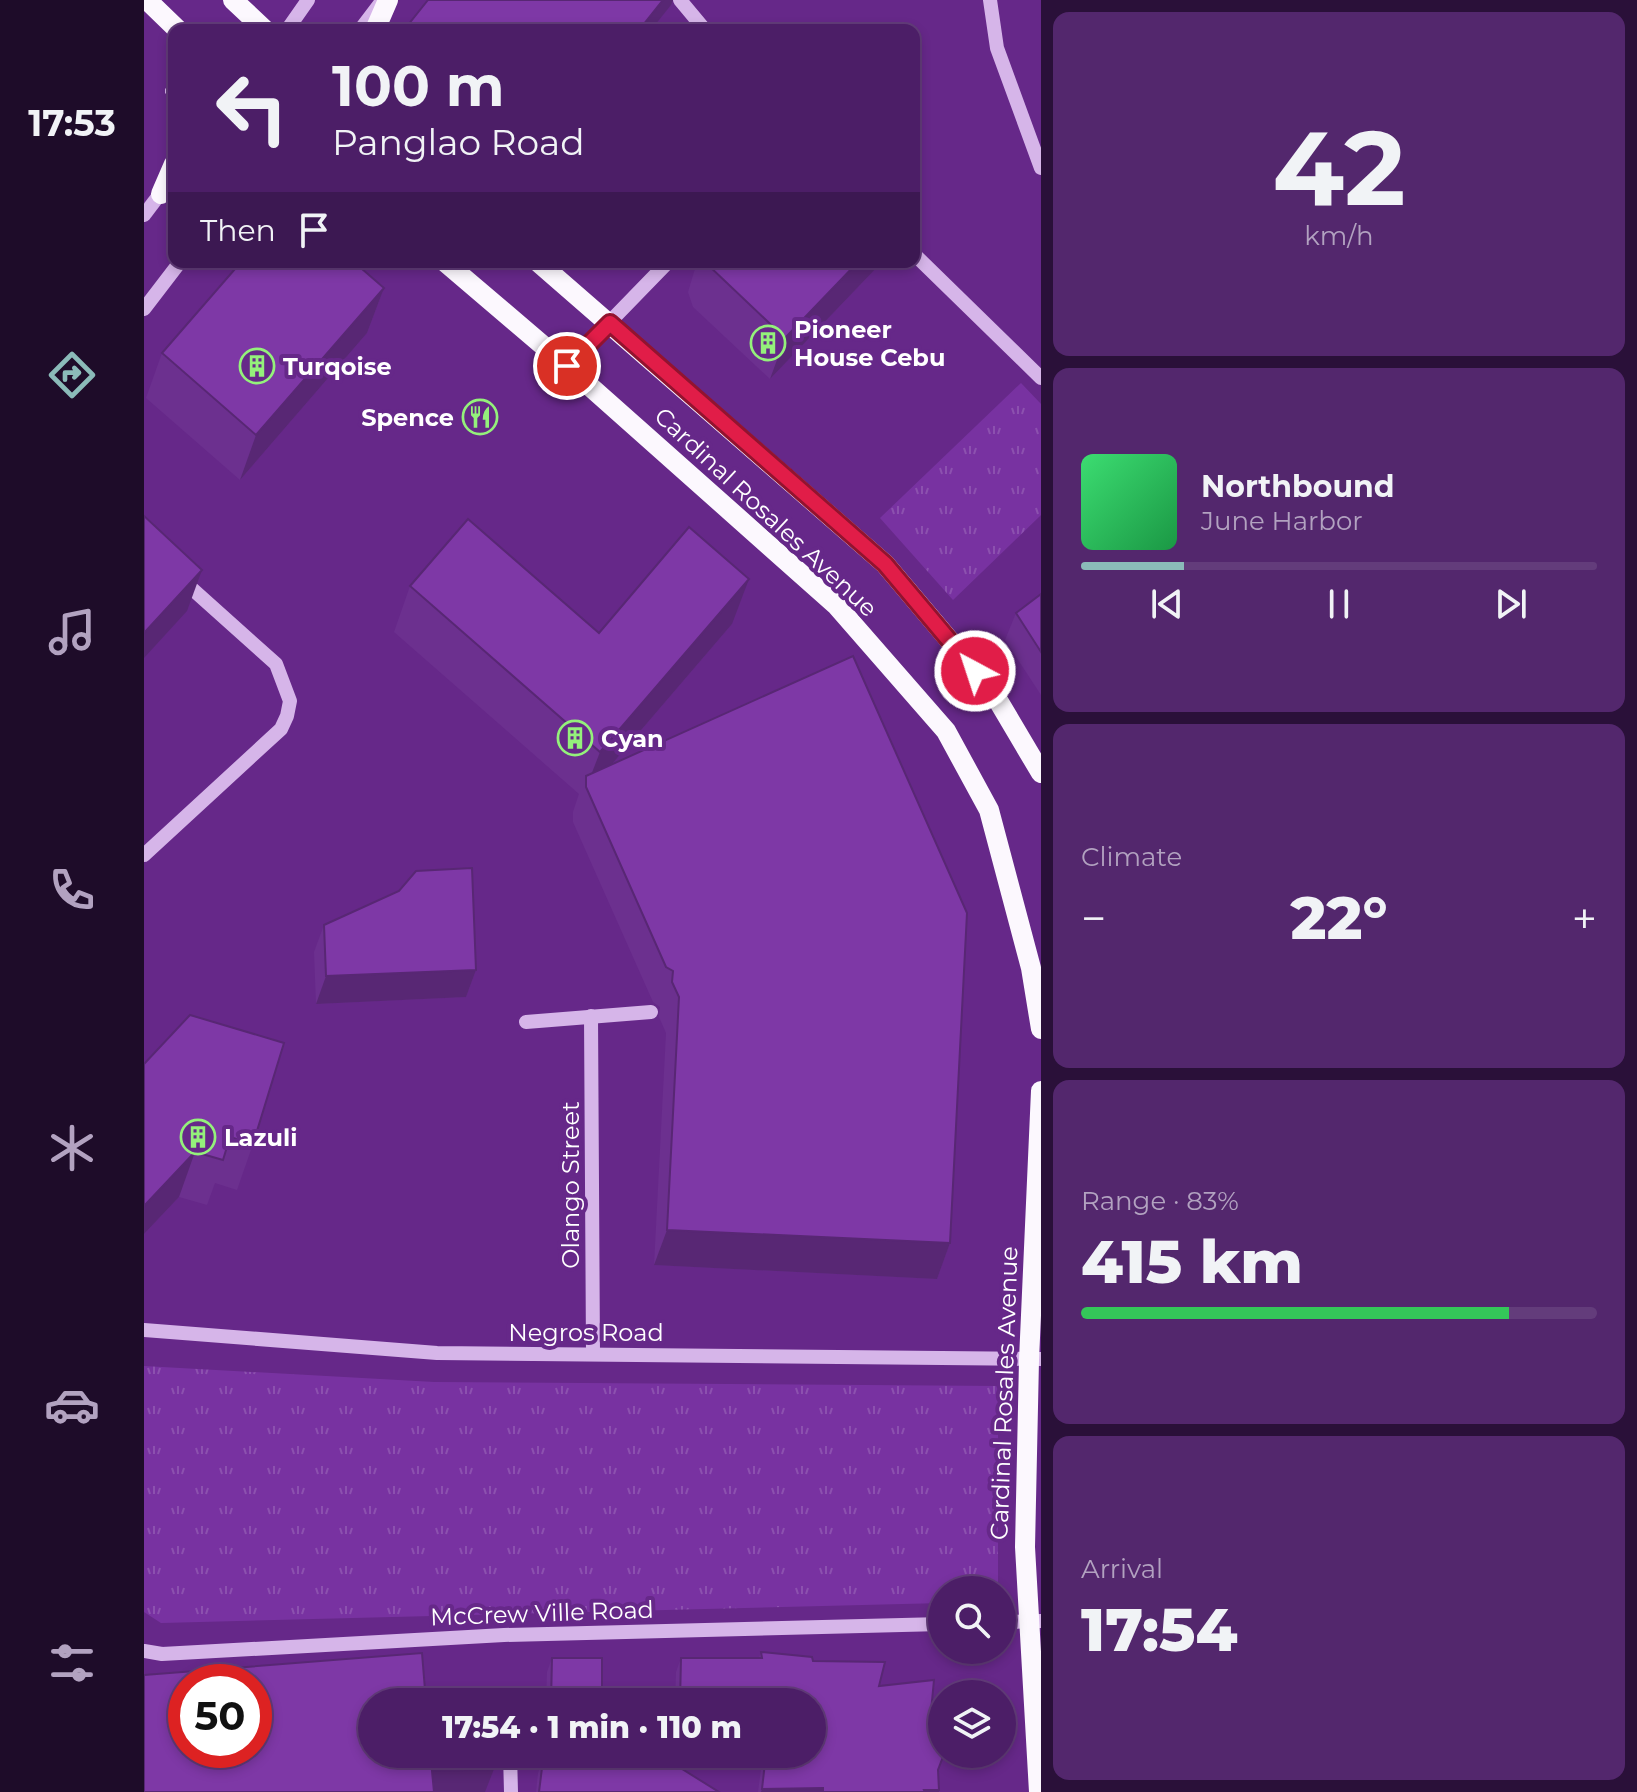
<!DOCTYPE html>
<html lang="en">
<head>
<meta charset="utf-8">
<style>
	:root { --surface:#4c1e67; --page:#53276d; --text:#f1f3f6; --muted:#b2a2c0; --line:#633c7b; --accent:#8bbbb9 }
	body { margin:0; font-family:Montserrat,sans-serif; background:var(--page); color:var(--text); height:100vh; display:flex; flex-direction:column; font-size:30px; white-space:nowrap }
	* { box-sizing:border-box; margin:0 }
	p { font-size:26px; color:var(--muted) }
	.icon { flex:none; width:44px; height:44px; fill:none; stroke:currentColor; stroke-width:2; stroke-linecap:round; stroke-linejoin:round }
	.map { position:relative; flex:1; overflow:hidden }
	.sheet { display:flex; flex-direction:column; gap:12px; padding:12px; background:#2a1039; width:596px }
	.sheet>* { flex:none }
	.top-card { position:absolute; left:24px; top:24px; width:752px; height:244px; border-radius:16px; box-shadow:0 4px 12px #0003,0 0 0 2px var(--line); background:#4c1e67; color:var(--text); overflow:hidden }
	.controls { position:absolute; left:784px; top:1576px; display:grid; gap:16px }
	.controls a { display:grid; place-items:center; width:88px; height:88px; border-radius:50%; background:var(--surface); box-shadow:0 4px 12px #0003,0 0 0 2px var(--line); font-size:40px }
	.speed { position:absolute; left:24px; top:1664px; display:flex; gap:16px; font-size:40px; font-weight:700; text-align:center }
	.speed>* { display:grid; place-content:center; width:104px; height:104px; border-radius:50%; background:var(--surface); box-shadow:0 4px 12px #0003,0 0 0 2px var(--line); line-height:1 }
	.speed .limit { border:12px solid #d22; background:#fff; color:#111 }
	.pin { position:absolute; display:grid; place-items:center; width:68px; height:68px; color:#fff; margin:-34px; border:4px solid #fff; border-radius:50%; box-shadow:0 2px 8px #0007 }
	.me { position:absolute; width:88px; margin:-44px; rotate:320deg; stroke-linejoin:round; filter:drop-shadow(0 0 6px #0008) }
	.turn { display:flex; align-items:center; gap:28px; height:168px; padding:0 32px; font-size:36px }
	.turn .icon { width:104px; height:104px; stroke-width:2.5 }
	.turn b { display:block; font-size:56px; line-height:68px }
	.then { display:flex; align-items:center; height:76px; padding:0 32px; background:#0003; gap:16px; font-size:30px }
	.big { font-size:60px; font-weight:800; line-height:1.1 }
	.sheet .card { flex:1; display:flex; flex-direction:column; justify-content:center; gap:12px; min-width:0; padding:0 28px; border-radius:16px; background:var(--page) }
	.sheet .dial { align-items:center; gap:0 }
	.dial b { font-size:104px; line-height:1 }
	.song { display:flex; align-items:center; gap:24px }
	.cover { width:96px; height:96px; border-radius:12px; background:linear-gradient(135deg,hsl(140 70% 55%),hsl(140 70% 35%)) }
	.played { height:8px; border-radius:4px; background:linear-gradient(90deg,var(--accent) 20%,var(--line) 20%) }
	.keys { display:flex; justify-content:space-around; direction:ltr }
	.heat { display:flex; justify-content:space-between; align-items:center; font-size:44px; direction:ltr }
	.charge { height:12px; border-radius:6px; background:linear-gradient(90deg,#34c759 83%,var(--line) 0) }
	.trip { position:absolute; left:214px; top:1688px; width:468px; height:80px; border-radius:40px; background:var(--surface); box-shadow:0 4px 12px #0003,0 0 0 2px var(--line); font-weight:800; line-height:80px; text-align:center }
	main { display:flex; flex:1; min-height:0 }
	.tabs { display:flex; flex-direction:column; width:144px; justify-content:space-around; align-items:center; background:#1e0c29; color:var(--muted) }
	.tabs .icon { width:56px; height:56px }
	.tabs .selected { color:var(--accent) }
	.tabs b { font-size:36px; color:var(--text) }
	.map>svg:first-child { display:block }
</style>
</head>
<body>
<main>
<nav class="tabs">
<b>17:53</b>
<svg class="icon selected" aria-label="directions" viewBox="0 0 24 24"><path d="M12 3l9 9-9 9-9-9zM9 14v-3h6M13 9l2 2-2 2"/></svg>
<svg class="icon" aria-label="music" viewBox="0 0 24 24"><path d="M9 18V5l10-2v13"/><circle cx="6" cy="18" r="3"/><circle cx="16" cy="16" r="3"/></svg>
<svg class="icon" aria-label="phone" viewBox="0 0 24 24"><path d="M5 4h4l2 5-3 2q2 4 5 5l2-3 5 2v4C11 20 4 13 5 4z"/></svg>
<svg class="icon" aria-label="climate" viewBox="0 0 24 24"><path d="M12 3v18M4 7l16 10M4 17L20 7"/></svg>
<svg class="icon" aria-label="car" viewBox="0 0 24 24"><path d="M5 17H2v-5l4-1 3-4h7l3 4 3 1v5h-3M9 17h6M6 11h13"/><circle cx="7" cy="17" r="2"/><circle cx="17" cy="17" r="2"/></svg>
<svg class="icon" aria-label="filters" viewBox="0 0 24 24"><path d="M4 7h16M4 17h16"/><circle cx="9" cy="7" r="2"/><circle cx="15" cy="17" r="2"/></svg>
</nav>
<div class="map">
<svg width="897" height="1792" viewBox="0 0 897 1792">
	<defs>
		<pattern id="grass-tufts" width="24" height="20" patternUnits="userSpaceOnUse" patternTransform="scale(2)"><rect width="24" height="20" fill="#7832a1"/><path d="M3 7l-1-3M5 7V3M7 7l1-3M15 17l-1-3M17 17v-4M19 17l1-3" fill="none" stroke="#8c51af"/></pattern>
	</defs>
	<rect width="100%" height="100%" fill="#662889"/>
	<!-- grass -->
	<g fill="url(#grass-tufts)">
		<path d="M877 383 897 404V515L809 600 736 518Z"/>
		<path d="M0 1366 290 1382 854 1386V1590H798V1603L17 1623 0 1612Z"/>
	</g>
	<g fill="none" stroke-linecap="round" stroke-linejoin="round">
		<!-- path -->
		<path stroke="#d6b5e9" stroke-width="5" stroke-dasharray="4 6" stroke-linecap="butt" d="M21 91H30"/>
		<!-- minor -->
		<g stroke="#d6b5e9" stroke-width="14">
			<path d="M536 0 561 30"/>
			<path d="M846 0 853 48 897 168"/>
			<path d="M143 30 164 0"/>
			<path d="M216 30 235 5"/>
			<path d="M0 215 22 186"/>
			<path d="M770 254 897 378"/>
			<path d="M0 309 36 262"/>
			<path d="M423 366 524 262"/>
			<path d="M0 855 137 729 143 716 146 701 132 664 36 578"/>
			<path d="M447 1016 449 1353"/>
			<path d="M382 1022 507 1012"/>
			<path d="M0 1330 293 1353 897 1359"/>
			<path d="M858 1622 897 1621"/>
			<path d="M0 1651 18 1654 360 1635 798 1624"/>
			<path d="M366 1754 367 1792"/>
		</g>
		<!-- major -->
		<g stroke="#fcf8fe" stroke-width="20">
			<path d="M3 0 34 30"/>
			<path d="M89 0 121 30"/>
			<path d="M231 30 244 0"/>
			<path d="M17 194 30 164"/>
			<path d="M301 262 423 366 692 605 802 731 845 810 887 968 897 1029"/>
			<path d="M394 262 741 564 849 692 897 773"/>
			<path d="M895 1792 881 1547 885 1360 897 1091"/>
		</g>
	</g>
	<!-- wall -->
	<g fill="#6c308f">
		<path d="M553 262H738L626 379 549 307 544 292Z"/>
		<path d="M240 288 223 333 96 480 2 398 18 353Z"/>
		<path d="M266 586 455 633 588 624 468 764 806 1243 793 1279 510 1265 522 1033 515 1017 516 1007 509 1002 429 822V812L435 794 250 632Z"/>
		<path d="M897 594V695L861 640 872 613Z"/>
		<path d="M180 925 332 970 322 997 172 1004 170 952Z"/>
		<path d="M0 1064 109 1144 93 1190 71 1183 63 1205 35 1197 0 1234Z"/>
		<path d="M617 1652 669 1661 735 1686 786 1722 794 1770 795 1792H614L619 1754H668V1702H531L532 1672 537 1658H615Z"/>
		<path d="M408 1658 458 1702H402L403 1672Z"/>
		<path d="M401 1754H514L575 1792H392L394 1773 399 1760 400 1759Z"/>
	</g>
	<!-- shaded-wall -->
	<g fill="#582774">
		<path d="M519 0H529L527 5 507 30H495Z"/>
		<path d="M714 262H738L626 379 641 338Z"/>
		<path d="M240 288 223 333 96 480 112 435Z"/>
		<path d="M58 570 43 611 0 658V633Z"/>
		<path d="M605 579 588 624 444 792 442 788 456 752Z"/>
		<path d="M332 970 322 997 172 1004 182 976Z"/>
		<path d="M51 1152 35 1197 0 1234V1206Z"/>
		<path d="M523 1230 806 1243 793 1279 510 1265Z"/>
		<path d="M350 1769 341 1792H280L288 1771Z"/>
		<path d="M679 1788 678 1792H617L618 1789Z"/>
		<rect x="780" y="1790" width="15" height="2"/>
	</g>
	<!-- building -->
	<g fill="#7e38a6" stroke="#582774" stroke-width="2" fill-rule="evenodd">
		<path d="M284 0H519L495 30H260Z"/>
		<path d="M97 262H210L240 288 112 435 18 353Z"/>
		<path d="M563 262H714L641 338 564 265Z"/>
		<path d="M0 516 58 570 0 633Z"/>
		<path d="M324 519 455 633 545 527 605 579 456 752 266 586Z"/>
		<path d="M897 594V652L872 613Z"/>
		<path d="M709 656 823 913 806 1243 523 1230 535 997 528 982 529 971 522 967 442 787V776Z"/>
		<path d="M328 868 332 970 182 976 180 925 255 891 272 871Z"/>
		<path d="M46 1015 140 1043 109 1144 86 1137 79 1160 51 1152 0 1206V1064Z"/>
		<path d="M617 1652 668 1657 669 1661 741 1662 735 1686 790 1680 786 1722H798V1754H800L794 1770 795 1790H780L781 1792H679V1788L618 1789 622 1754H668V1702H536L537 1658H618Z"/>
		<path d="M278 1653 282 1702H228V1754H348L350 1769 288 1771 290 1792H0V1675ZM42 1682H110V1750H42Z"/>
		<path d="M408 1658H458V1702H407Z"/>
		<path d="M405 1754H514L575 1792H395L399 1760 405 1758Z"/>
	</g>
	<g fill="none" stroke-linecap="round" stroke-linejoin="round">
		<!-- route casing -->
		<g stroke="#92132f" stroke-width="20">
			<path id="route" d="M423 366 466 323 741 564 831 671"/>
		</g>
		<!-- route -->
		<use href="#route" stroke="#e11d48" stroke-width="14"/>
	</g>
	<!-- icons -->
	<defs>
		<g id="building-ring" transform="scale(1.8)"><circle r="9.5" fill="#662889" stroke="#94f17b" stroke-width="1.5"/><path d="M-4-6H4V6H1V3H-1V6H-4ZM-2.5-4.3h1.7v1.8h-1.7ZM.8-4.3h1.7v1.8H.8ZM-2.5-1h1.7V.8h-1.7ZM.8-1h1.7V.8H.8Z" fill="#94f17b"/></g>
		<g id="restaurant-ring" transform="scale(1.8)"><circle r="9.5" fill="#662889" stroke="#94f17b" stroke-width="1.5"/><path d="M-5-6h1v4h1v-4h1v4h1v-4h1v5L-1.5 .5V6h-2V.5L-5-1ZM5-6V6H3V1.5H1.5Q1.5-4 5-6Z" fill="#94f17b"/></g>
	</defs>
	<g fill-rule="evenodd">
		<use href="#building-ring" x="624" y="343"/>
		<use href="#building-ring" x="113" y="366"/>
		<use href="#restaurant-ring" x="336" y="417"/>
		<use href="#building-ring" x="431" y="738"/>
		<use href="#building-ring" x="54" y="1137"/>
	</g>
	<g text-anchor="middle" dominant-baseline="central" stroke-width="8" stroke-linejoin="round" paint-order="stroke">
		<!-- poi labels -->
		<g font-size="24" font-weight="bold" fill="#fff" stroke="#662889" text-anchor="start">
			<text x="650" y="329">Pioneer<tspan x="650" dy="28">House Cebu</tspan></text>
			<text x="139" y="366">Turqoise</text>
			<text x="310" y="417" text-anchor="end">Spence</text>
			<text x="457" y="738">Cyan</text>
			<text x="80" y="1137">Lazuli</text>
		</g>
		<!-- street labels -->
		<g font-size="24" fill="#fff" stroke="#662889">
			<text transform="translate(622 512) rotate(43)">Cardinal Rosales Avenue</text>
			<text transform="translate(426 1185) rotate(-90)">Olango Street</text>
			<text x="442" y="1332">Negros Road</text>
			<text transform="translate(860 1393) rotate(-88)">Cardinal Rosales Avenue</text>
			<text transform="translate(398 1613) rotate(-2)">McCrew Ville Road</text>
		</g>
	</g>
</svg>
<div class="controls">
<a><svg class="icon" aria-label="search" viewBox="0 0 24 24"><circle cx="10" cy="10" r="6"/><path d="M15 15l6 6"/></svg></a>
<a><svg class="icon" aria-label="layers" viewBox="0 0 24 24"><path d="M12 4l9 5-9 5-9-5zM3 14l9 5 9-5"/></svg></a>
</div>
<div class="speed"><div class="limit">50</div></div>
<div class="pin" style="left:423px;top:366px;background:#d93025"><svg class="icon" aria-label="arrive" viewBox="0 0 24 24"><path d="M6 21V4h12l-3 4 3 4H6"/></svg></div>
<svg class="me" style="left:831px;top:671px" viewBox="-20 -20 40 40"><circle r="17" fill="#e11d48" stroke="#fff" stroke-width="3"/><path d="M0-11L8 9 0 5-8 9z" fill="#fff"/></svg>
<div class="trip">17:54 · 1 min · 110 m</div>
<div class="top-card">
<div class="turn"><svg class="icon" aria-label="left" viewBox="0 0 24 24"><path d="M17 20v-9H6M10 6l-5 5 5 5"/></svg><div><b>100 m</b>Panglao Road</div></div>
<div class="then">Then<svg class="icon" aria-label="arrive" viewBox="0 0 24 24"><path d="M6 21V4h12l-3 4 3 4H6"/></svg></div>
</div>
</div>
<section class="sheet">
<div class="card dial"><b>42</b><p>km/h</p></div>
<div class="card">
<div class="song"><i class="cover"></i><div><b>Northbound</b><p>June Harbor</p></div></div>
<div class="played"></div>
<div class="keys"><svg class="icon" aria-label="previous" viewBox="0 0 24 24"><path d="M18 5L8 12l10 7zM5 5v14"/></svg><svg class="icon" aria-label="pause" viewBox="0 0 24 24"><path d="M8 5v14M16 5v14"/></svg><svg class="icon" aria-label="next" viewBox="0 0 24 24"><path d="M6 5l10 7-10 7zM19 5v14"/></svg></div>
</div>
<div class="card"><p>Climate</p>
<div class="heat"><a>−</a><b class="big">22°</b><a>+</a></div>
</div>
<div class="card"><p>Range · 83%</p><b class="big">415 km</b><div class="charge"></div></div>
<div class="card"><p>Arrival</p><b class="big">17:54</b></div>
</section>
</main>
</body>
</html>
